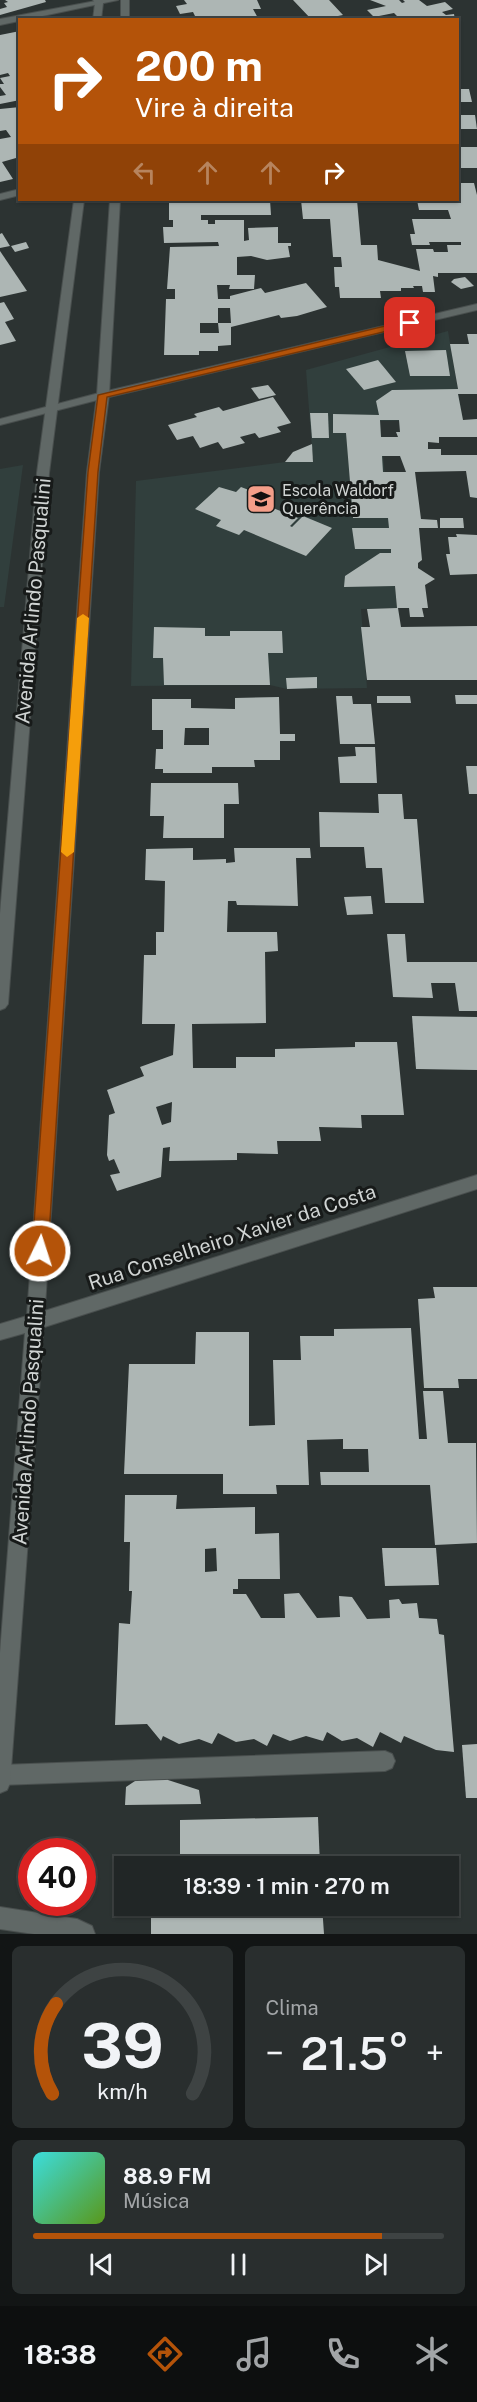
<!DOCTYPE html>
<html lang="pt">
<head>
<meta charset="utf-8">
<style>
	:root { --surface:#212626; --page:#292e2e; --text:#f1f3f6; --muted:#a2a5a7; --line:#3e4343; --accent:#b45309 }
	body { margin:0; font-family:"Public Sans",sans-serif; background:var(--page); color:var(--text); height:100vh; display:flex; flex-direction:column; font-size:22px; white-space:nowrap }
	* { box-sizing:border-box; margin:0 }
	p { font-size:20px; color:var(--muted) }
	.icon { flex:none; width:33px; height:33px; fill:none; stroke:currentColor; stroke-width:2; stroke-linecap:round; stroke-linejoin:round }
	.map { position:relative; height:1934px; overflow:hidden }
	.drawer { display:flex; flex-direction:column; gap:12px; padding:12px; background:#121515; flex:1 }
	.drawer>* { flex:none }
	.banner { position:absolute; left:18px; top:18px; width:441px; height:183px; border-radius:0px; box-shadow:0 2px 4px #0004,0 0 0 2px var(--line); background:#b45309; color:#fff; overflow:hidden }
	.speed { position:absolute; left:18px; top:1838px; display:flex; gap:12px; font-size:30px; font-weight:700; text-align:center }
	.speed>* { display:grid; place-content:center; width:78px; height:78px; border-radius:50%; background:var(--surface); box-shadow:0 2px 4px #0004,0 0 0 2px var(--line); line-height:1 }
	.speed .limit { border:9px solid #d22; background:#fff; color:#111 }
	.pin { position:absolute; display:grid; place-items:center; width:51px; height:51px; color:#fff; margin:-26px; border-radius:12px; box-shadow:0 3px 9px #0006 }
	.me { position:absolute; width:66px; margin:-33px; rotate:4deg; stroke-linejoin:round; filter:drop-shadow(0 0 4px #0008) }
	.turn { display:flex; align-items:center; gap:21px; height:126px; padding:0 18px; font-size:27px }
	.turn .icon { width:78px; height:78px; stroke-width:2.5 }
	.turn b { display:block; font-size:42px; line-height:51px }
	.lanes { display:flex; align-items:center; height:57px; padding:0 18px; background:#0003; justify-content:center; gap:30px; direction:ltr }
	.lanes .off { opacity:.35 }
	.big { font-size:45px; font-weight:600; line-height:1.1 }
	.drawer .card { flex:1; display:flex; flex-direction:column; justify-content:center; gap:9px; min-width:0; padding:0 21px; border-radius:9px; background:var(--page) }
	.drawer .dial { align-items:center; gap:0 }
	.dial svg { height:156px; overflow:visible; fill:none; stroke:var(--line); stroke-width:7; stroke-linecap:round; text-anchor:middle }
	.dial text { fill:var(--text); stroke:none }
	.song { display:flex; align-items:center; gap:18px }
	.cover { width:72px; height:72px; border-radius:9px; background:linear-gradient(135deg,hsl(180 70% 55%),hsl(90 70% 35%)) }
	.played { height:6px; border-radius:3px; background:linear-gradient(90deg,var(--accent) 85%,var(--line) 85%) }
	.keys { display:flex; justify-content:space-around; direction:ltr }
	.heat { display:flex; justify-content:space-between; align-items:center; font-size:33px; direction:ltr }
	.drawer .tiles { flex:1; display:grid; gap:12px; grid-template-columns:1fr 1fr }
	.card:last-child { grid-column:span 2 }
	.trip { position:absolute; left:114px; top:1856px; width:345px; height:60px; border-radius:0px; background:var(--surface); box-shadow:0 2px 4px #0004,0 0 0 2px var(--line); font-weight:600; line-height:60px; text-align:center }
	.tab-bar { display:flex; height:96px; justify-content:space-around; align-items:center; background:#0d0f0f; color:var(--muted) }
	.tab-bar .icon { width:42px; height:42px }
	.tab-bar .on { color:var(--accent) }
	.tab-bar b { font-size:27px; color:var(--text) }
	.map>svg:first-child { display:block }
</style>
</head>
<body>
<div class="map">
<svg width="477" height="1934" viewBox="0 0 477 1934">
	<rect width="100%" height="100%" fill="#2c3332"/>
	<!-- built -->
	<g fill="#313f3d">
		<path d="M448 331 463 420 380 421 397 608 361 609 367 688 287 689 270 685 131 686 136 481 285 462H313L306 370Z"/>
		<path d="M23 465 4 607H0V469Z"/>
	</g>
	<!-- building -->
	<g fill="#adb6b4" fill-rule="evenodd">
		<path d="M5 0H45L46 2 0 15V9L7 7 4 3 8 2Z"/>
		<path d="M184 0H257L261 9H253L259 20H184L182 17 195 16 193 12 180 14 176 6 187 4Z"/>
		<path d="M293 0H329L343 15 328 18 329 20H312Z"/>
		<path d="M370 0H399L402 3 405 2 403 0H419L427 6 445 2 453 9 442 12 446 15 454 14 455 20H401L394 13 374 17 367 10 386 6Z"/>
		<path d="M20 31V100L0 104V96L6 95 0 87V84H4L0 78 10 76 8 73 0 75V35Z"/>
		<path d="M458 89H469L472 102H458Z"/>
		<path d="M20 107V160L16 158 2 162 13 179 0 182V139L11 137 6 130 0 131V109Z"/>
		<path d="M458 115H475L477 129H458Z"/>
		<rect x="458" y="147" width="19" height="21"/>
		<path d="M458 183H474L477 195V273H438V277L433 276 435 292H423L422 286H413L414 288H401V291H380L381 298H340L339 287H335L334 267H342L341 257H333L330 219H303L301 200H357L361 245H377L378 260 420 271 416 249H433L434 252H448L447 245H461V242H429L430 245H412L410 234H415L412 219H451L448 210H419L417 200H458Z"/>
		<path d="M169 200H270L271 215H201V220H208V224H215V220H244V241L249 240 248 228 278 227V243H291V246H288L290 257 267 260 251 256 237 257V275H255L254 289H229L230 285H217L218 299H230V296L261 288 265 293 306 283 327 307 297 316 281 318 279 315 231 327V345L218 346V351H199V355H164L166 299H175V289H167L170 247 219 246 218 242 164 243 163 227H173V220H169ZM218 308H230L231 323H218ZM200 323H218L219 333H200Z"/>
		<path d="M2 233 10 246 0 248V234Z"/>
		<path d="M26 242 29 248 15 252 11 246Z"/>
		<path d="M0 251 27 291 0 297Z"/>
		<path d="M465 277 474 286 461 289 451 282 454 279Z"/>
		<path d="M4 302 14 319 5 322 16 341 0 345V303Z"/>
		<path d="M467 334H477V394H458L463 420 477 419V437H439V443L428 442V449H441V455H477V498L470 497 466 471 415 472 421 519 437 520 438 528H419L422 560 418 563V568L435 579 425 585 428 608H422L424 617H410L409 608H398L401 627 477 626V680H367L361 627H370L367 609 397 608 395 586 344 587 345 576 380 553H391V549H355L352 528H389L388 518H353L346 433H333V414L379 415 376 401 392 390 458 389 450 344H469ZM380 420H399L400 432H396L398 437H381ZM382 456H400L406 472H383Z"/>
		<path d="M446 350 450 376H410L405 351Z"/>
		<path d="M378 360 396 382 364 390 346 369Z"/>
		<path d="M268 385 276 395 259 399 251 388Z"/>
		<path d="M273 397 291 423 277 427 281 432 259 438 255 433 240 437 245 443 223 449 218 442 200 448 193 436 177 440 168 425 197 417 194 414 219 407 223 411Z"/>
		<path d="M310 413H328L329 438H312Z"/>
		<path d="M312 444 313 462H285L293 452Z"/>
		<path d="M219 487 236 492 241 487 257 493 256 495 272 502 268 506 298 518 290 526 292 527 303 516 332 528 306 556 244 530 239 535 216 526 221 520 195 509Z"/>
		<path d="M440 518H463L464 528H440Z"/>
		<path d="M456 534 477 535V574L450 575 446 554H450L448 537H457Z"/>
		<path d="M154 627 205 628V636H230V631H282L283 653H268L270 685H164L163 658H153Z"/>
		<path d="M317 677V688L287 689 286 678Z"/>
		<path d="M455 695H477V704H456Z"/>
		<path d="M336 696H352L353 704H371L375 744H340Z"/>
		<path d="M377 696H410L411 703H377Z"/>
		<path d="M279 697 280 734H295V741H280V760H254L255 767H212V773H163V769H155L156 749H163V730H152V699H191V708L235 709V698ZM185 728H209V745H184Z"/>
		<path d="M355 747H375L377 783H340L338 757 356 756Z"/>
		<path d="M466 766H477V794H469Z"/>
		<path d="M151 783H238L239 804H224V838H163L164 816H150Z"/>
		<path d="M378 794H402L404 819H417L424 903H385L382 868H366L364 847H320L319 812 379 813Z"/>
		<path d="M193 848V860L226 859V863L235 862 234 848H310L311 858H296L298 906 237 905 236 901H228L227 932H277L278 951 265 952 266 1023 192 1024 193 1068H236V1057H275V1049L355 1047V1042H397L404 1115H361L362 1128 319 1127 321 1141H277L278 1154 237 1153V1160L169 1161 170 1147 163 1148 161 1177 117 1191 110 1175 120 1173 114 1159 109 1161 107 1155 109 1115 115 1113 107 1090 144 1076 140 1067 173 1055 175 1024H142L144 955H156V932H164L165 881 145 880 146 849ZM172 1102 171 1122 162 1125 156 1107Z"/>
		<path d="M371 896 373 914 347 915 344 897Z"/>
		<path d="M387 934H405L407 962H477V1011H459L455 983H431L433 998 393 997Z"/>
		<path d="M412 1016 477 1017V1070L416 1069Z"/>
		<path d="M433 1287H477V1379H458L459 1388H424L418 1299 435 1298Z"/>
		<path d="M411 1328 419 1439H427L423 1391H443L448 1443H476L477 1543 435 1545 430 1485H321L320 1472H369L368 1449H343V1439L307 1440 309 1485H276L277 1494H223V1474H124L129 1364H195L196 1332H249V1426L275 1425 273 1360H301L300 1336H334V1329Z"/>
		<path d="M125 1495H177L176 1509 255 1507V1534L279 1533 280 1579H238V1589H233V1594H246L261 1618H285L284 1594 299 1593 317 1618 340 1617 339 1596 352 1597 367 1619 390 1618 389 1600 399 1599 402 1604 417 1603 419 1618 437 1619 439 1634 444 1635 454 1752 436 1750 404 1736 401 1743 380 1732 373 1747 357 1738 342 1741 327 1732 323 1741 306 1736 290 1741 273 1734 267 1746 254 1739 236 1742 218 1733 212 1744 199 1739 179 1744 163 1736 161 1741 147 1724 115 1725 119 1623 130 1624 132 1591H129L130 1542H124ZM216 1548 217 1571 205 1572V1549Z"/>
		<path d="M382 1548H436L439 1585 385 1586Z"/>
		<path d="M477 1744V1798H466L462 1745Z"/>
		<path d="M165 1772 168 1780 199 1790 201 1804 125 1805 126 1787 138 1779Z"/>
		<path d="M318 1817 320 1866H180V1820Z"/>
		<path d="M180 1905H322L324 1934H151V1908H180Z"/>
	</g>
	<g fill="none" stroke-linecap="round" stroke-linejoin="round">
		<!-- service casing -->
		<g stroke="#494f4e" stroke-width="2">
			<g id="service">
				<path d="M385 1751 392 1754 395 1761 392 1768 385 1771 0 1785 1 1765Z"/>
				<path d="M0 1907 77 1919 92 1926 95 1934H34L0 1929Z"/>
			</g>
		</g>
		<!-- minor casing -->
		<g stroke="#494f4e" stroke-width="2">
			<g id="minor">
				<path d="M101 0H118L0 25V19Z"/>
				<path d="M20 189V195L0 200V194Z"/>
				<path d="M477 304V310L105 398 0 425V419L103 392Z"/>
				<path d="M477 1175V1189L35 1330 29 1328 26 1322 29 1316 35 1314Z"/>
			</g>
		</g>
		<!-- tertiary casing -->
		<g stroke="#494f4e" stroke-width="2">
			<g id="tertiary">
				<path d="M93 0H101L103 3 101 20H93L95 3Z"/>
				<rect x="121" y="0" width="8" height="20"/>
				<path d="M74 200H84L49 473 8 1004 5 1008 0 1010V914L37 473Z"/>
				<path d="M110 200H120L109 395 99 472 44 1322 10 1783 7 1790 0 1793V1653L25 1333 0 1340V1324L27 1316 87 472 97 395Z"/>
			</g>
		</g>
		<!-- service -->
		<use href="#service" fill="#606866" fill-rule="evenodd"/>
		<!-- minor -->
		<use href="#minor" fill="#606866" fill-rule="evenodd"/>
		<!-- tertiary -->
		<use href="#tertiary" fill="#606866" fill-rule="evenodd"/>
	</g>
	<!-- route -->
	<path fill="#b45309" stroke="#753606" stroke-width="1.5" d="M410 320 413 321V325L107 397 98 472 48 1251 46 1256 40 1258 35 1256 32 1251 88 472 98 395Z"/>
	<!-- slow -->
	<path fill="#f59e0b" d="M83 614 89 618 74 852 67 857 61 852 77 618Z"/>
	<!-- icons -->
	<defs>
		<g id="school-square" transform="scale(1.5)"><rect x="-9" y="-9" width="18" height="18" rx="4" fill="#f49e89" stroke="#171a19"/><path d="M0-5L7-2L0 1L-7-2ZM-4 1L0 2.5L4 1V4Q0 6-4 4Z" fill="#111"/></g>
	</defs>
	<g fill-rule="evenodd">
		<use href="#school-square" x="261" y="499"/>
	</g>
	<g text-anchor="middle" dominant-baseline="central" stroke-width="6" stroke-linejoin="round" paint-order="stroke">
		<!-- far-poi labels -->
		<g font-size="16" fill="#d0d4d3" stroke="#171a19" text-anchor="start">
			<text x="282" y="490">Escola Waldorf<tspan x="282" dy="18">Querência</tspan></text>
		</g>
		<!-- street labels -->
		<g font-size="20" fill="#d0d4d3" stroke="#171a19">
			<text transform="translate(33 601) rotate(-85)">Avenida Arlindo Pasqualini</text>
			<text transform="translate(232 1237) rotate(-18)">Rua Conselheiro Xavier da Costa</text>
			<text transform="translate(28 1422) rotate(-86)">Avenida Arlindo Pasqualini</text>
		</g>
	</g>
</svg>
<div class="speed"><div class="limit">40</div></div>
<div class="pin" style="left:410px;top:323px;background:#d93025"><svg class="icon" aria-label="arrive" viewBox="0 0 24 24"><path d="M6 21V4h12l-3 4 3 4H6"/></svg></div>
<svg class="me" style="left:40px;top:1251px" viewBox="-20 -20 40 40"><circle r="17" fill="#b45309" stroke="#fff" stroke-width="3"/><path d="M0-11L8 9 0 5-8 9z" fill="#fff"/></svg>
<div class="trip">18:39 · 1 min · 270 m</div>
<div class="banner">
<div class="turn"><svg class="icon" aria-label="right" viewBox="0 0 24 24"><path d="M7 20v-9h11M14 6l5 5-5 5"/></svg><div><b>200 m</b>Vire à direita</div></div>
<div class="lanes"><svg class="icon off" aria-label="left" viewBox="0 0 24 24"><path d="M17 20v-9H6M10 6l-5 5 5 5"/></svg><svg class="icon off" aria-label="ahead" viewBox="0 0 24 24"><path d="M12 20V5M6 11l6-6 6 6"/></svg><svg class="icon off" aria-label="ahead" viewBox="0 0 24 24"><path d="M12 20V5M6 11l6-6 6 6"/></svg><svg class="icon" aria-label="right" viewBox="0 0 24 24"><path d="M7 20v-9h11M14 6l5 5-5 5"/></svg></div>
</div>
</div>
<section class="drawer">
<div class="tiles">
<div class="card dial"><svg viewBox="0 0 100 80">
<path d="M14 69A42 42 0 1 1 86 69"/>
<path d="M14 69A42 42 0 0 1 16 23" stroke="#b45309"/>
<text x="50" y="56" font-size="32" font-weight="700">39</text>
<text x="50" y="72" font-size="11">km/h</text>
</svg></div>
<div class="card"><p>Clima</p>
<div class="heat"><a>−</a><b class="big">21.5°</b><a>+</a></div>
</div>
<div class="card">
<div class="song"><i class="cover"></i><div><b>88.9 FM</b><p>Música</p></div></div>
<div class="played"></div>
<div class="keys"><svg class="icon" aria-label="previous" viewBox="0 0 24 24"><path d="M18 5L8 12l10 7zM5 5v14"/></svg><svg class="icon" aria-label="pause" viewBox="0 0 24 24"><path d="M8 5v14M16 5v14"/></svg><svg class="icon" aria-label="next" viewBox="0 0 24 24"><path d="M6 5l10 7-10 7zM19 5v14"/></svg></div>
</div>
</div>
</section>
<nav class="tab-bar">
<b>18:38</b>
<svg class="icon on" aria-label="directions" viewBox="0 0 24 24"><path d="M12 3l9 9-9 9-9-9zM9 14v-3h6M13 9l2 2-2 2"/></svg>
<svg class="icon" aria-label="music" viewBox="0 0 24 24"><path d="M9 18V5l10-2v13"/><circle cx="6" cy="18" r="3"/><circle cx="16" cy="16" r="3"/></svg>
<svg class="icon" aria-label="phone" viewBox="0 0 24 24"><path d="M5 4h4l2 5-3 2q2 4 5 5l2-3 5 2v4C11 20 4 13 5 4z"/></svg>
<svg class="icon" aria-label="climate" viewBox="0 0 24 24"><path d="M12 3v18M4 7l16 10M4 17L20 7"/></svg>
</nav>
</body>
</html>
